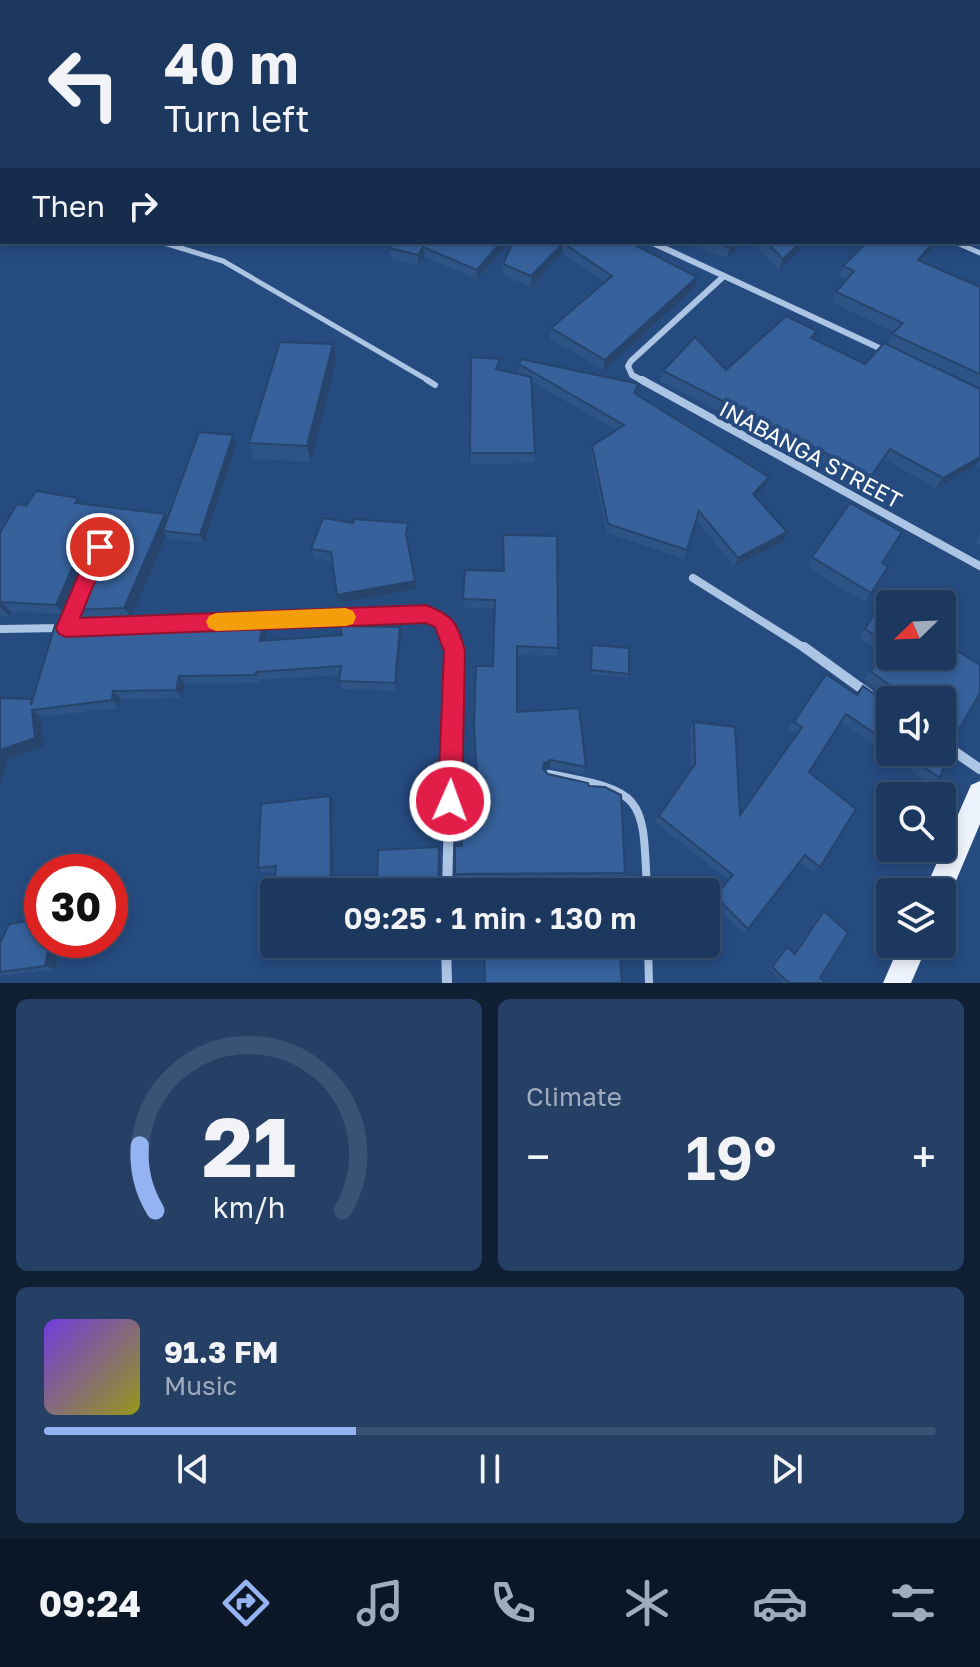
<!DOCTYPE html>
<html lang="en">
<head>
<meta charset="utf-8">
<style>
	:root { --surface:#1c385f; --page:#253f65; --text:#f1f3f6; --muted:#a0acbd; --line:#3a5274; --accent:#95b2f1 }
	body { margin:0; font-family:"Golos Text",sans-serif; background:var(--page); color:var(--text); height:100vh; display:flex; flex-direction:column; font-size:30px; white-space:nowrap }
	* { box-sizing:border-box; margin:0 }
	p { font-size:26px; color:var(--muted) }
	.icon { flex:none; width:44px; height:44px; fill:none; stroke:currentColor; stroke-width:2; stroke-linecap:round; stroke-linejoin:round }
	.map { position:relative; height:983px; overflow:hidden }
	.side { display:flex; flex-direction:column; gap:16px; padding:16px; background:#0f1f34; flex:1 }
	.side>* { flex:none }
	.hud { position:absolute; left:0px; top:0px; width:980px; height:244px; box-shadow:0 4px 12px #0003,0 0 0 2px var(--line); background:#1c385f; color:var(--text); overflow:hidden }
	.needle { width:52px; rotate:247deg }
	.tools { position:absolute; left:876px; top:590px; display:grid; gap:16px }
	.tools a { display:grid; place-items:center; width:80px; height:80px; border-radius:8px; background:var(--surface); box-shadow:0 4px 12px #0003,0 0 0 2px var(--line); font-size:40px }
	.speed { position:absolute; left:24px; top:854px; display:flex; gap:16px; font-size:40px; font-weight:700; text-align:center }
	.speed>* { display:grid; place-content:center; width:104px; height:104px; border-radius:50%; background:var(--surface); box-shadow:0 4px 12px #0003,0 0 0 2px var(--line); line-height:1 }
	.speed .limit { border:12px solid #d22; background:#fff; color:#111 }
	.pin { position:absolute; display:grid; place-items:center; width:68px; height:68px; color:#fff; margin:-34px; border:4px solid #fff; border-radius:50%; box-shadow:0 2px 8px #0007 }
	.me { position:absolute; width:88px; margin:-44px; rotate:2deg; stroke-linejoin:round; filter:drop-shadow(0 0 6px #0008) }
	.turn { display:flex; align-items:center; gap:28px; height:168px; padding:0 32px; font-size:36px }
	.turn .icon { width:104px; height:104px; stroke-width:2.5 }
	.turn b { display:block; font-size:56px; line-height:68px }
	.then { display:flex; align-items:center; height:76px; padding:0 32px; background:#0003; gap:16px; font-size:30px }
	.big { font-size:60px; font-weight:600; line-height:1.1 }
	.side .tile { flex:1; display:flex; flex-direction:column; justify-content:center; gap:12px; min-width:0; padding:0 28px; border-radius:12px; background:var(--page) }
	.side .dial { align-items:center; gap:0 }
	.dial svg { height:208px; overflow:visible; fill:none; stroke:var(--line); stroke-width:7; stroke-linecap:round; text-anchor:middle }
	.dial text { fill:var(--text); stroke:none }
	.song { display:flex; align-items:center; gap:24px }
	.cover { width:96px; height:96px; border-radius:12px; background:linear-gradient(135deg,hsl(260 70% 55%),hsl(60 70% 35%)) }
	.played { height:8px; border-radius:4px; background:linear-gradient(90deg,var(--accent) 35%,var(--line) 35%) }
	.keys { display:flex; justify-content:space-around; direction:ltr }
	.heat { display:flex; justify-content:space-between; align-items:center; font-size:44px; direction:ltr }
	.side .tiles { flex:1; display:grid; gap:16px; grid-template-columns:1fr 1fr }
	.tile:last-child { grid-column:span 2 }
	.trip { position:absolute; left:260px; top:878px; width:460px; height:80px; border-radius:8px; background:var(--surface); box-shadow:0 4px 12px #0003,0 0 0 2px var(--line); font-weight:600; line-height:80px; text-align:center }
	.dock { display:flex; height:128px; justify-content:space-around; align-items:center; background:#0b1626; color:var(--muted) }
	.dock .icon { width:56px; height:56px }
	.dock .selected { color:var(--accent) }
	.dock b { font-size:36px; color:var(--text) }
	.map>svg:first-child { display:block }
</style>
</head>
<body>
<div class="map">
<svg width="980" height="983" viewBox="0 0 980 983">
	<rect width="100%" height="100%" fill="#264b7f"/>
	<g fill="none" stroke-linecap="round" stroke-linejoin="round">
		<!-- stream -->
		<path stroke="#a0bfe6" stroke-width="6" d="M602 0 606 2"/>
		<!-- lane-far2 -->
		<g stroke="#acc5e5" stroke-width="5">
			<path d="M161 242 223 261 431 382"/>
			<path d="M955 242 980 253"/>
		</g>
		<!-- lane-far1 -->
		<path stroke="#acc5e5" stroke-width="6" d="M427 380 435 385"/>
		<!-- lane -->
		<g stroke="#acc5e5" stroke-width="8">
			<path d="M549 774C646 792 643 796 647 892"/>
			<path d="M648 944 649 983"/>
		</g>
		<!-- street-far3 -->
		<path stroke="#acc5e5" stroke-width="5" d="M620 0 624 2"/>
		<!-- street-far2 -->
		<g stroke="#acc5e5" stroke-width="6">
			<path d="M651 242 890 353"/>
			<path d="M645 382 632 375 628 366 631 361 724 276"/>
		</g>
		<!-- street-far1 -->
		<g stroke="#acc5e5" stroke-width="8">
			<path d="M642 380 980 566"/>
			<path d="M693 578 806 649"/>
			<path d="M175 624 426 614 446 628 453 649"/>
			<path d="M66 628 75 606"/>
			<path d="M0 629 61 628"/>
		</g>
		<!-- street -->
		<g stroke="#acc5e5" stroke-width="10">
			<path d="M804 647 869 694"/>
			<path d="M942 743 980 769"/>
			<path d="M447 892 453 647"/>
			<path d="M446 944 447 983"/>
		</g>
		<!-- primary -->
		<g fill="#edf3fd" fill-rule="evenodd">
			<path d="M980 781V824L947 902 942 903V892H924L971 785Z"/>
			<path d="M900 944H928L911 983H883Z"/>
		</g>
	</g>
	<!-- wall -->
	<g fill="#2e5385">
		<path d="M980 0V244L974 242H978V2Z"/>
		<path d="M513 242H629L697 277 695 287 604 370 550 339 551 328 604 282 562 253 531 287 503 275V264Z"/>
		<path d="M681 242H745L727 258Z"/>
		<path d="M752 242H803L800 250 779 270Z"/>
		<path d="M867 242H937L921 261 980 287V387L887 345 894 332 831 302 836 292 846 280 839 276 843 266Z"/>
		<path d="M505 247 477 279 424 257 418 265 391 258 390 248Z"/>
		<path d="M813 339 865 364 980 389V468L976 465 936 488 884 459 865 486 660 381 663 371 726 370Z"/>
		<path d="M471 357 500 370 519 374V364L637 394 769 477 765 486 755 497 783 541 734 566 696 520 684 559 607 533 591 456 592 446 616 430 532 382 535 453V463L471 464Z"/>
		<path d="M336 361 311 462 254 459 249 443Z"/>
		<path d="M233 435 237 443 204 543 168 539 166 536 131 617 77 619 70 610 100 540 94 544 64 614 11 612 9 616H0V533L26 506 82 504 168 518Z"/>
		<path d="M409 532 407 541 416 589 339 603 337 595 332 561 314 558 311 549Z"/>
		<path d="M980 533V545L975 542Z"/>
		<path d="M812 557 882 563 871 593 864 602 807 567Z"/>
		<path d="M465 570 558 648 557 656 517 655V712L586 767 584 774 550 767 544 770 548 774 589 786 625 873 622 878H455V874L462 846 479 805 493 666 495 609 464 608Z"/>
		<path d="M888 591 958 731 949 738 944 736 940 778 931 784 841 723 809 772 820 867 813 872 800 862 748 929 742 932 710 901 728 880 655 822 691 770 690 729 694 722 740 814 796 734 788 729 826 674 855 694 863 686 890 705V752H942V700H892L864 680 881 651 859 638 881 600Z"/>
		<path d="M400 627 401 636 396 691 342 689 339 681 340 675 260 680V683L185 684 182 698 121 699 119 708 41 717 44 746 9 758 0 784V698L32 701 267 633 266 640 342 635Z"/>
		<path d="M592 645 629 674 627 678 590 674Z"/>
		<path d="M333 802 276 872 263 873 258 868Z"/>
		<path d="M824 911 820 978 826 983H784L769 969 783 948 787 947 794 953 820 913Z"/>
		<path d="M42 940H61L56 969 0 976V943Z"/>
		<path d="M274 944H335V948L275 951 270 948Z"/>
	</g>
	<!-- shaded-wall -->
	<g fill="#26446c">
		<path d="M58 0H76V2H49Z"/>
		<path d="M203 0H240V2H191Z"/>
		<path d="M315 0H365V2H298Z"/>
		<path d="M0 13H2V31L0 27Z"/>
		<path d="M501 242H505V247L477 279V270Z"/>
		<path d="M736 242H745L727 258 730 248Z"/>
		<path d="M801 242H803L800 250 779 270 783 259Z"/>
		<path d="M933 242H937L912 271 918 260Z"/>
		<path d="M563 243 562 253 531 287V276Z"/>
		<path d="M423 247 424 257 418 265V255Z"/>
		<path d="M697 277 695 287 604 370 605 360Z"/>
		<path d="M333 344 336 361 311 462 307 446Z"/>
		<path d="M233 435 237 443 204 543 200 535Z"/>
		<path d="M980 457V460L976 465 936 488 943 478Z"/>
		<path d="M769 477 765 486 749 504 753 494Z"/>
		<path d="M165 514 171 524 163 531 166 536 131 617 124 608Z"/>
		<path d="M93 530 100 540 94 544 64 614 56 605 87 534Z"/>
		<path d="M787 532 783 541 734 566 738 558Z"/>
		<path d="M415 581 416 589 339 603 337 595Z"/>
		<path d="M2 602 11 612 9 616 0 607Z"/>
		<path d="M263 624 267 633 265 649 260 641Z"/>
		<path d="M400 627 401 636 396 691 395 683Z"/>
		<path d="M179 676 185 684 182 698 176 690Z"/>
		<path d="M113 691 121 699 119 708 112 700Z"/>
		<path d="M32 710 41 717 44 746 9 758 0 784V750Z"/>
		<path d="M551 760 550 767 543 770 544 763Z"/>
		<path d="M330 796 333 802 334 892H331Z"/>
		<path d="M439 847 440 852 439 892H438Z"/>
		<path d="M50 940H61L56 969 45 966Z"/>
	</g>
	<!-- building -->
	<g fill="#36619b" stroke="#26446c" stroke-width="2">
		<path d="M0 0H58L49 2H2V13H0Z"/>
		<path d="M76 0H203L191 2H76Z"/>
		<path d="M268 0H315L298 2H269Z"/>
		<path d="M421 0H594L597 2H422Z"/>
		<path d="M674 0H718L723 2H671Z"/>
		<path d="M816 0H980V231L978 230V2H813Z"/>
		<path d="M394 242H501L477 270 423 247 418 255 390 248Z"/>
		<path d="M513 242H629L697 277 605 360 551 328 612 276 563 243 531 276 503 264Z"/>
		<path d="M714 242H736L730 248Z"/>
		<path d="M766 242H801L783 259Z"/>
		<path d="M867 242H933L918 260 980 287V374L892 334 903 323 836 292 854 271 843 266Z"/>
		<path d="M786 316 817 331 811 338 865 364 884 343 980 389V457L943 478 890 449 871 476 663 371 695 337 726 370Z"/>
		<path d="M280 342 333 344 307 446 249 443Z"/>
		<path d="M471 357 500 359 496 369 531 377 535 453H470Z"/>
		<path d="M521 359 639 384 634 393 769 477 753 494 787 532 738 558 699 511 687 550 608 524 592 446 624 425 519 364Z"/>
		<path d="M199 432 233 435 200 535 163 531Z"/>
		<path d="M36 491 78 498 75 503 165 514 124 608 70 610 100 540 99 534 93 530 87 534 56 605 2 602 0 607V533L17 504 26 506Z"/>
		<path d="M850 503 902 532 882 563 888 567 871 593 812 557Z"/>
		<path d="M323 518 353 523 354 519 408 523 406 534 415 581 337 595 331 552 311 549Z"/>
		<path d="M503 535 557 536 558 648 517 646V712L579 708 586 767 551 760 544 763 543 769 548 774 588 783 589 786 605 787 621 795 625 873 455 874V846H462L463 805H479L474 725 476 666H493L495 600 463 599 465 570 504 571Z"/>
		<path d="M888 591 911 604H890V656H942V641L980 665V693L958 731 951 728 944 732V740L951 746 940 778 902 752H942V700H903V694L871 672 888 643 865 629Z"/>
		<path d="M247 622 263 624 260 641 342 635 340 626 400 627 395 683 339 681 341 666 256 672V675L179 676 176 690 113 691 112 700 32 710 35 738 0 750V698L31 699V705L55 625Z"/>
		<path d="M592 645 629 648V674L591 670Z"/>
		<path d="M826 674 857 695 863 686 890 705V744L846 714 809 772 856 809 820 867 805 855 748 929 715 896 733 875 659 816 695 764 694 722 735 727 740 815 802 727 794 722Z"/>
		<path d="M330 796 331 892H274L276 866 258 868 261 804Z"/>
		<path d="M439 847 438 892H377L378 850Z"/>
		<path d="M274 897V944H331L270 948Z"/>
		<path d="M824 911 848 933 820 978 826 983H789L772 967 787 947 795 954Z"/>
		<path d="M42 919V940H50L45 966 0 972V943L9 924Z"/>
		<path d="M484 944H619L622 983H485Z"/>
	</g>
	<!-- route -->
	<path fill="#e11d48" stroke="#92132f" stroke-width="2" d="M100 539 107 541 109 547 80 618 426 605C454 616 457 622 465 651L462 801 458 810 450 813 442 810 438 801 444 651 435 627 426 623 66 637 59 634 56 628 90 547 93 541Z"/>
	<!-- slow -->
	<path fill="#f59e0b" d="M346 608 353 611 356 617 353 624 346 626 216 631 209 628 206 622 209 616 216 613Z"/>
	<g text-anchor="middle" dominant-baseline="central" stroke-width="8" stroke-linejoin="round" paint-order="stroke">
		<!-- street labels -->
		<g font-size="22" fill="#fff" stroke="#264b7f">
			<text transform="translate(811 454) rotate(28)">INABANGA STREET</text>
		</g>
	</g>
</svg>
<div class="tools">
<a><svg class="needle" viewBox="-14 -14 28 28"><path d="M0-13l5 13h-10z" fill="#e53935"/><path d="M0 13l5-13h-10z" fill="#a0acbd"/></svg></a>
<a><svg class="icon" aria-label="sound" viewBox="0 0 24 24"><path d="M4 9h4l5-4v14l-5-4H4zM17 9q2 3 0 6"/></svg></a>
<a><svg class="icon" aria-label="search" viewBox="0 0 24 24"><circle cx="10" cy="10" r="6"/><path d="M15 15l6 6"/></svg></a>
<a><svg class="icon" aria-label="layers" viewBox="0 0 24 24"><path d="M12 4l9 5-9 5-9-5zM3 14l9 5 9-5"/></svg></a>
</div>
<div class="speed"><div class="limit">30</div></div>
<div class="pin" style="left:100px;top:547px;background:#d93025"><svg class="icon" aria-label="arrive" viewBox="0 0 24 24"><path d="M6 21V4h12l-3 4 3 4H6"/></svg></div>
<svg class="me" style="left:450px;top:801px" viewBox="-20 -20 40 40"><circle r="17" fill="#e11d48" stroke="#fff" stroke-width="3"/><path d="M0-11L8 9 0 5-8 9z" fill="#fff"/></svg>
<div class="trip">09:25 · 1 min · 130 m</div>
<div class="hud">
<div class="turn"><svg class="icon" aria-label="left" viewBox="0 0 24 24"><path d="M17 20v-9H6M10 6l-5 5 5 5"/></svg><div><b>40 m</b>Turn left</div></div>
<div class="then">Then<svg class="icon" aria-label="right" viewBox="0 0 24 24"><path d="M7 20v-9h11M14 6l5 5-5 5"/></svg></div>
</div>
</div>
<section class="side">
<div class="tiles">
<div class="tile dial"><svg viewBox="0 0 100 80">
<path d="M14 69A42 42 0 1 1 86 69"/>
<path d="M14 69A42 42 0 0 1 8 44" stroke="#95b2f1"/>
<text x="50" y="56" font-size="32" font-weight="700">21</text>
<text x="50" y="72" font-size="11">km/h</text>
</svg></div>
<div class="tile"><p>Climate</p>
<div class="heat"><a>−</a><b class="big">19°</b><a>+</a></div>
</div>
<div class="tile">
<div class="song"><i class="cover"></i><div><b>91.3 FM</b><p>Music</p></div></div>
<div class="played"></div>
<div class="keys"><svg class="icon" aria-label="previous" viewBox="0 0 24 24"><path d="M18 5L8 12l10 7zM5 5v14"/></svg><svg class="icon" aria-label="pause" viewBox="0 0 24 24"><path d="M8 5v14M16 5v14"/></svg><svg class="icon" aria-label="next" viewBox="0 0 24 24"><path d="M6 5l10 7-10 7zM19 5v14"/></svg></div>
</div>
</div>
</section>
<nav class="dock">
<b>09:24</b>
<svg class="icon selected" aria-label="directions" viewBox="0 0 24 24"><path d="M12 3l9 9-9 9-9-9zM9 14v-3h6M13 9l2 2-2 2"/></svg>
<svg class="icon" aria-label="music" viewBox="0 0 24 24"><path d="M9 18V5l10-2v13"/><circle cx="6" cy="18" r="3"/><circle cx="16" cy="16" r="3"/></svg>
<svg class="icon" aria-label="phone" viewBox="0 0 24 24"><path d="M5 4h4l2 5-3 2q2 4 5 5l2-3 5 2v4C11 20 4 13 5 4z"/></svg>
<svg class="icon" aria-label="climate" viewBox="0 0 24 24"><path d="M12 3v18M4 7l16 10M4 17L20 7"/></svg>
<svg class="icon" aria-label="car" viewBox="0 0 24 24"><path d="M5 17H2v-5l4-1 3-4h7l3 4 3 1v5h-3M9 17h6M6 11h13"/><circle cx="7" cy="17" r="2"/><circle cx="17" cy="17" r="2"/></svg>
<svg class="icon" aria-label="filters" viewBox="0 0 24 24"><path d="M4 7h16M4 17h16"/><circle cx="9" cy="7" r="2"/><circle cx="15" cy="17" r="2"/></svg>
</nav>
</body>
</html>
